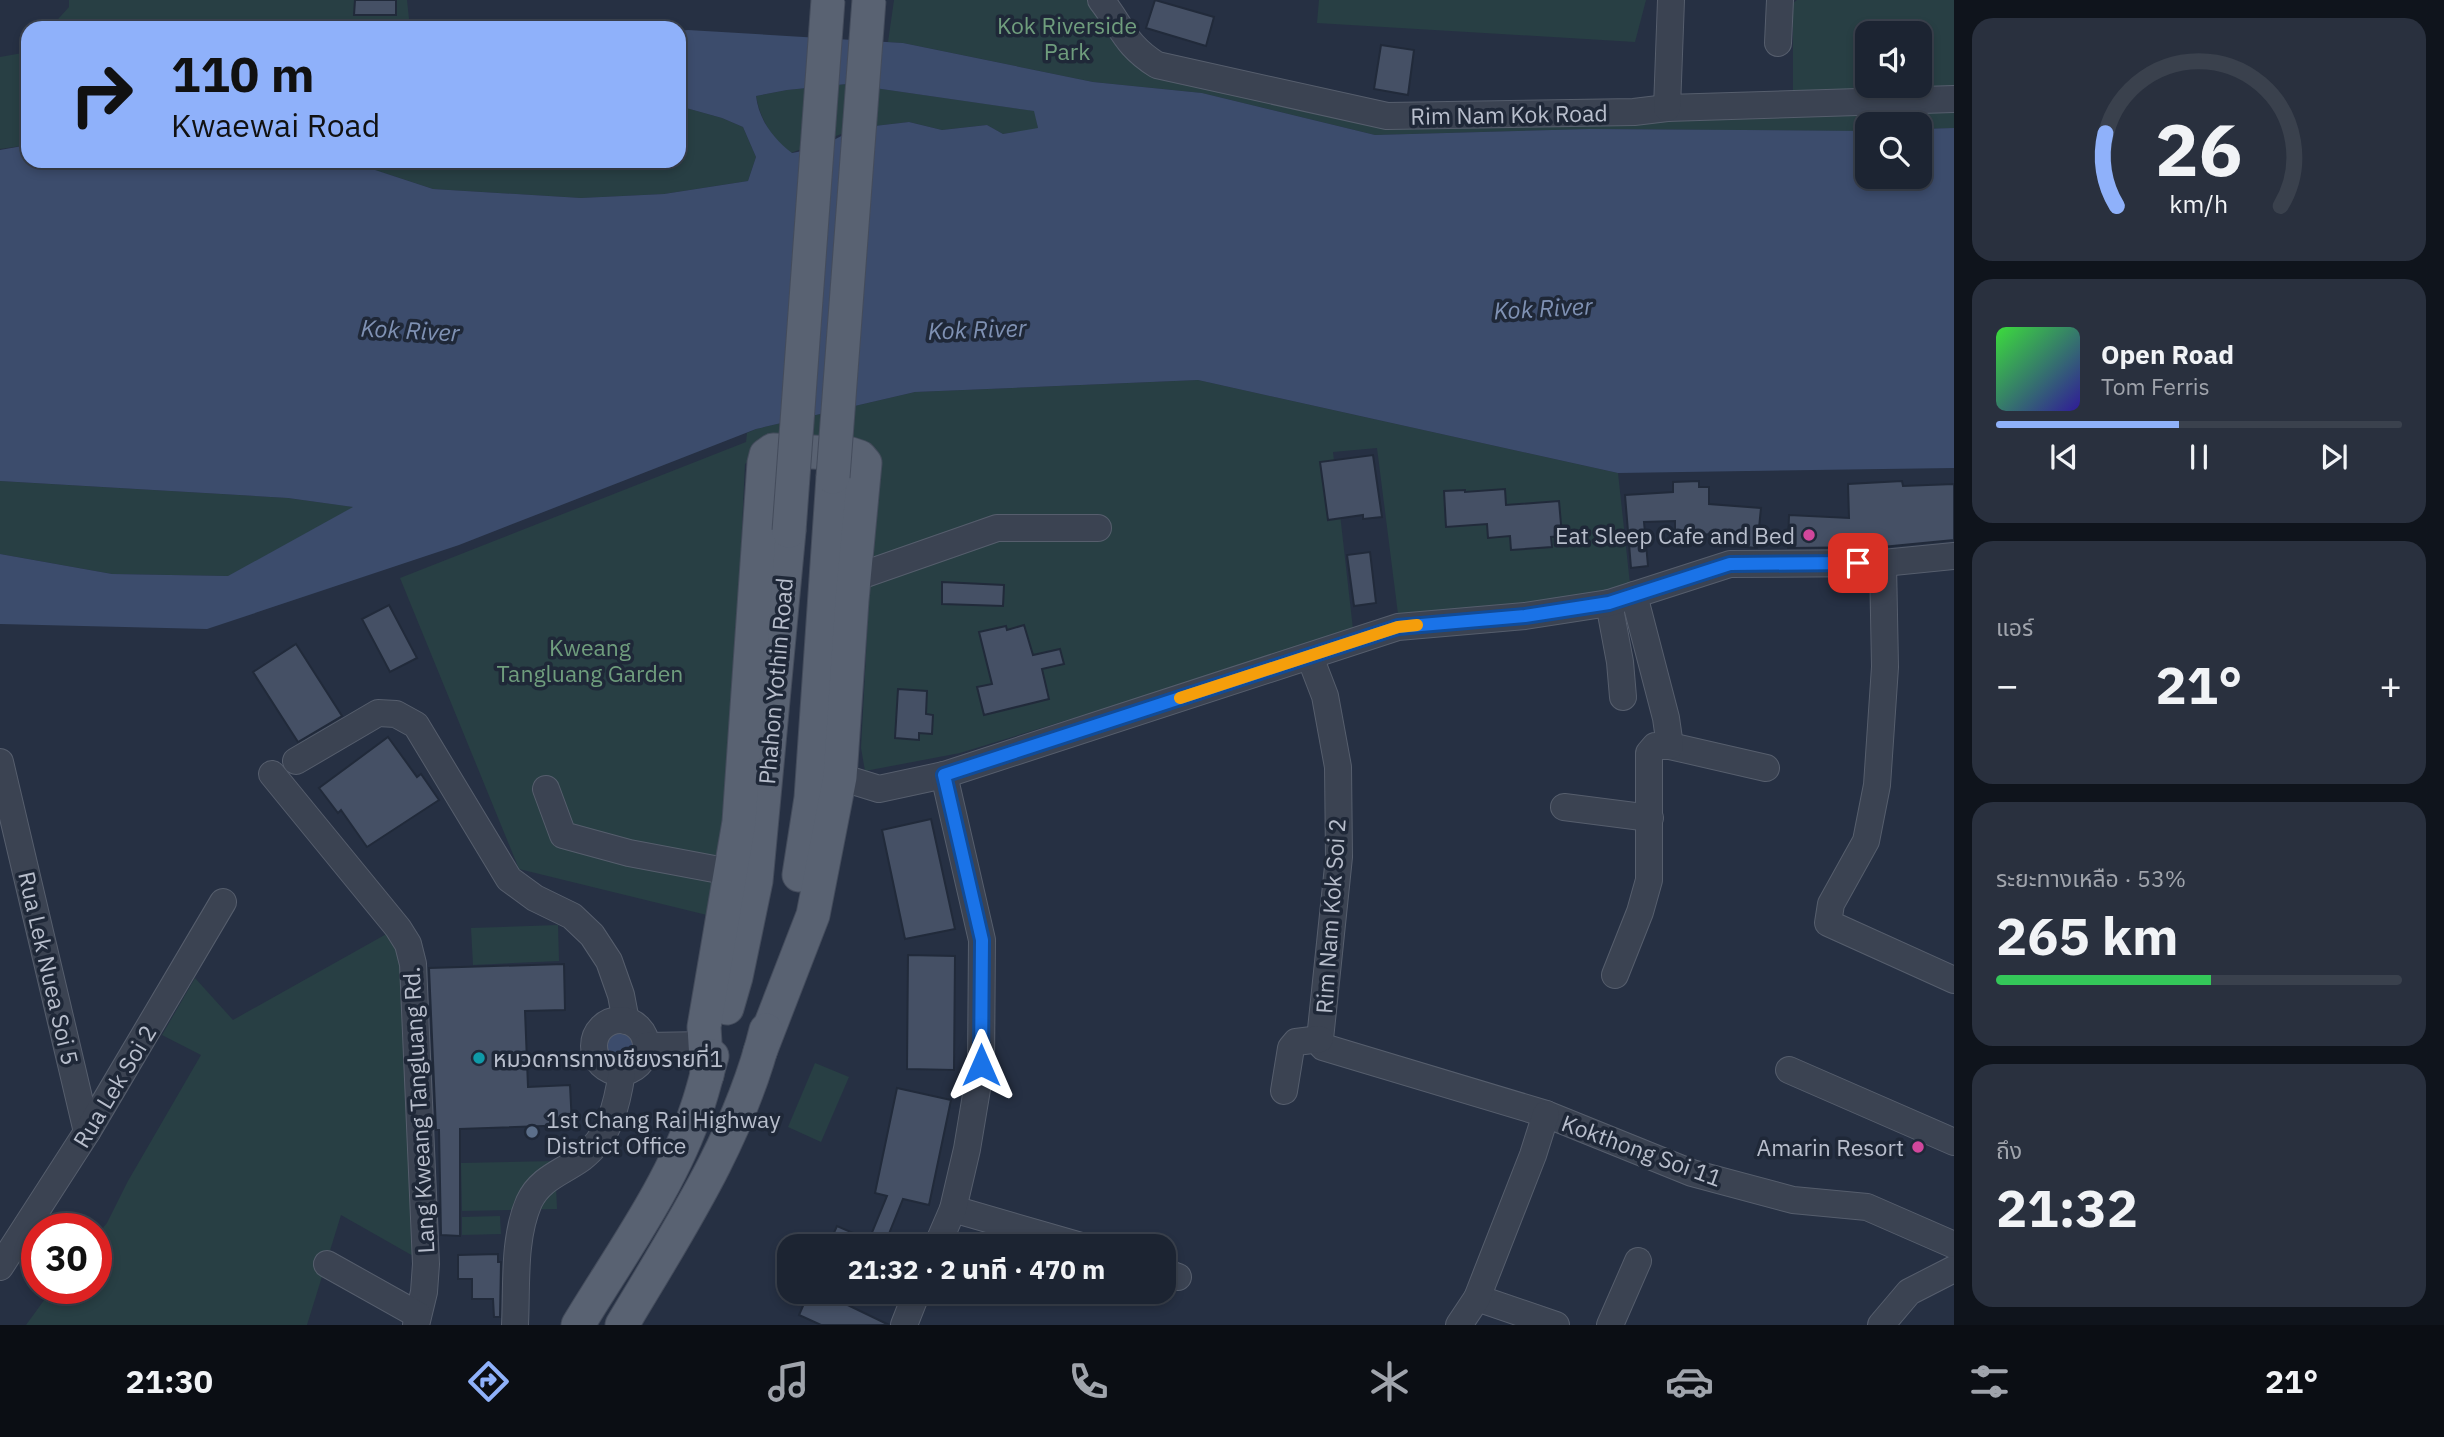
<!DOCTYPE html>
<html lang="th">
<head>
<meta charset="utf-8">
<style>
	:root { --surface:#1c2432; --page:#29303e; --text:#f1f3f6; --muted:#a0a4ac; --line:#3a414d; --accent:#8fb1fa }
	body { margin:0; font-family:"IBM Plex Sans","Noto Sans Thai",sans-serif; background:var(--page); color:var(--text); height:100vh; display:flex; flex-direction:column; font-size:26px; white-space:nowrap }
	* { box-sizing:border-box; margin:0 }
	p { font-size:23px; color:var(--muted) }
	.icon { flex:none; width:38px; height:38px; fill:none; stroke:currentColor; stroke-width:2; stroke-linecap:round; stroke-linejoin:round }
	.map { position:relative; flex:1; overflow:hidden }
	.details { display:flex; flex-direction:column; gap:18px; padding:18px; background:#0f141c; width:490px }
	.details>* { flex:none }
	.hud { position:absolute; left:21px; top:21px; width:665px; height:147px; border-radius:21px; box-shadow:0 4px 10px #0003,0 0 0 2px var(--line); background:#8fb1fa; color:#111; overflow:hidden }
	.tools { position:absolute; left:1855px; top:21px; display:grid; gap:14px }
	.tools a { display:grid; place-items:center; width:77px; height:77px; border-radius:14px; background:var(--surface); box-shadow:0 4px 10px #0003,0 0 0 2px var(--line); font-size:35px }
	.speed { position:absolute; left:21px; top:1213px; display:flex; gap:14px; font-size:35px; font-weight:700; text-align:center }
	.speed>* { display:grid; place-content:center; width:91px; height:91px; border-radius:50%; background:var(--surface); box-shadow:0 4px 10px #0003,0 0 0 2px var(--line); line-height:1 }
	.speed .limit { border:10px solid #d22; background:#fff; color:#111 }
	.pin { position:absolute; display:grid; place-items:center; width:60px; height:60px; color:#fff; margin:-30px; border-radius:14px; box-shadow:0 4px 10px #0006 }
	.me { position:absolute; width:77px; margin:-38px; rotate:0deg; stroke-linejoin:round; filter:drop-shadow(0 0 5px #0008) }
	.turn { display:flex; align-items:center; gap:24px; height:147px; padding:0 35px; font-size:32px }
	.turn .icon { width:91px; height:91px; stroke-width:2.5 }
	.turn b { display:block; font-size:49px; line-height:60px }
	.big { font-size:52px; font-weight:800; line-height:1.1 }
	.details .card { flex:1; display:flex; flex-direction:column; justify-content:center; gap:10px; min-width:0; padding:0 24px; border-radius:21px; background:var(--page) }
	.details .dial { align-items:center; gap:0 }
	.dial svg { height:182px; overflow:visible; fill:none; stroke:var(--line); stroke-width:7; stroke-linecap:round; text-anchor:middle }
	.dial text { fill:var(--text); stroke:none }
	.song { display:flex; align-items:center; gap:21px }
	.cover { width:84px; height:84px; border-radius:10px; background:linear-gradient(135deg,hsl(120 70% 55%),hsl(250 70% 35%)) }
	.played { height:7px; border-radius:4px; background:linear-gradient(90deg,var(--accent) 45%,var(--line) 45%) }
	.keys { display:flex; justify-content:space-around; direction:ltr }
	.heat { display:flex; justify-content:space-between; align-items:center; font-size:38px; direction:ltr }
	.charge { height:10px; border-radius:5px; background:linear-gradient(90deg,#34c759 53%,var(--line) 0) }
	.trip { position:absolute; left:777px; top:1234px; width:399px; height:70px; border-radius:21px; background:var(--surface); box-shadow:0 4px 10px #0003,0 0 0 2px var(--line); font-weight:800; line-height:70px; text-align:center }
	.menu { display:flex; height:112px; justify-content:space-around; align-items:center; background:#0b0e14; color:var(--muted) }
	.menu .icon { width:49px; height:49px }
	.menu .active { color:var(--accent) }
	.menu b { font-size:32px; color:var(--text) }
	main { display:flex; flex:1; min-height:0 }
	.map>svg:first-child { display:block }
</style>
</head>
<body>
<main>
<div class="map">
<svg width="1954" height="1325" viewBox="0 0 1954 1325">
	<rect width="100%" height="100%" fill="#263043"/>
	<!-- green -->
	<g fill="#283f44" fill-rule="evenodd">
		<path d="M69 0H407L410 28H50L69 7Z"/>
		<path d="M894 0H1090L1137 67 1382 124 1793 107V3L1797 0H1954V128L1920 129V124H1867V131H1855L1589 129 1375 135 1202 93 1093 82 903 43 888 42ZM1867 33H1920V86H1867Z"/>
		<path d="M1319 0H1646L1635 42 1317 23Z"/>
		<path d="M28 52V145L0 149V57Z"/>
		<path d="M847 84 1035 111 1038 129 1003 134 987 125 942 130 909 122 857 128 791 153C771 137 761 121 756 96L787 90Z"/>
		<path d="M679 106 722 118 743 127 756 157 748 181 664 194 581 198 433 189 366 167 362 161H679Z"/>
		<path d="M1198 380 1618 473 1630 584 1545 604 1398 614 1377 448 1333 452 1353 629 1286 653 960 753 865 771 861 748 876 467 760 450 745 464 728 821 711 916 519 869 400 578 746 442 747 433 756 429 915 392Z"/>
		<path d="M0 481 288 498 354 507 229 576 112 574 0 554Z"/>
		<path d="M558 925 559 961 473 965 471 928Z"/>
		<path d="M390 932 402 950 422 1261 341 1215 307 1325H26L53 1288H96V1236L107 1223 128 1181 201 1055 162 1035 195 978 233 1020Z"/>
		<path d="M815 1063 849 1077 821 1142 788 1127Z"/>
		<path d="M555 1161 557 1209 462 1211 461 1163Z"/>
		<path d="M500 1216 501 1234 462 1235V1217Z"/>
	</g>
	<!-- water -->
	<g fill="#3c4c6c" fill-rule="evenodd">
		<path d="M688 30 903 43 1093 82 1202 93 1375 135 1589 129 1867 131V177H1920V129L1954 128V468L1618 473 1198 380 915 392 756 429 459 545 207 629 0 624V554L112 574 228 576 353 507 288 498 0 481V150L28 145V161H362L366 167 433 189 581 198 664 194 748 181 756 157 743 127 722 118 679 106V31ZM847 84 1034 111 1038 128 1003 134 987 125 942 130 909 122 857 128 818 148 792 153C773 138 759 120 756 96L787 90Z"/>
		<circle cx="620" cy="1047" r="15"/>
	</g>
	<!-- building -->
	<g fill="#455065" stroke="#212a3a" stroke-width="2">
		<path d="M355 0H396V15H354Z"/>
		<path d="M1155 0 1214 17 1206 46 1146 28Z"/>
		<path d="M1381 45 1414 50 1408 95 1374 89Z"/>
		<path d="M1373 455 1382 517 1363 519V515L1328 520 1320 462Z"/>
		<path d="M1699 481V487H1709V504L1761 508 1757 548 1722 545 1723 534 1675 535V521L1644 522 1648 566 1631 568 1625 495 1673 492V482Z"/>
		<path d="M1902 481 1903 486 1954 484V540L1882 547 1788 548 1789 515 1849 518 1848 484Z"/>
		<path d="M1505 489 1506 505 1559 501 1562 536 1551 537 1552 547 1511 550 1510 536 1488 538 1487 524 1446 527 1444 491 1465 490V492Z"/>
		<path d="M1370 552 1376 603 1354 606 1347 555Z"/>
		<path d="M942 582 1004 585 1003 606 942 604Z"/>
		<path d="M389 605 417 658 390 672 362 619Z"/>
		<path d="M1024 625 1033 655 1060 649 1064 664 1042 669 1049 699 984 715 977 687 992 684 979 632 1006 626 1007 630Z"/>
		<path d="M296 644 342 716 298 742 253 672Z"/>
		<path d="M898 689 927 691 926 714 933 715 932 734 919 733V740L895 738Z"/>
		<path d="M388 737 417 777 421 774 439 800 367 847 341 810 338 813 319 788Z"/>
		<path d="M931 819 955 929 905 939 882 830Z"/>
		<path d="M908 955 955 956 954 1070 907 1069Z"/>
		<path d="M564 964 565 1010 525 1011 528 1087 570 1085 572 1125 460 1129V1236L441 1235 439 1130H436L429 968Z"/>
		<path d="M897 1088 951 1100 929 1205 903 1199 884 1246H828L837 1226 869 1240 887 1196 875 1193Z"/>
		<path d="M498 1254V1262H501L500 1317H494L493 1299H472V1279H458V1255Z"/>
		<path d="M809 1292H829L827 1295 889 1325H821L799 1315Z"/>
	</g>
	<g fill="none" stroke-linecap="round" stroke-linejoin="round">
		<!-- minor casing -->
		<g stroke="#565e6d" stroke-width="28">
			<g id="minor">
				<path d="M1101 0C1123 28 1125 45 1157 65L1387 116 1634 112 1667 108 1954 99"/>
				<path d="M1778 43 1780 0"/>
				<path d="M1667 108 1671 0"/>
				<path d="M1883 563 1885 667 1877 785 1866 841 1831 904 1828 923 1954 980"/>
				<path d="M854 578 997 528H1098"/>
				<path d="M1609 603 1620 662 1623 697"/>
				<path d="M1310 657 1325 696 1338 767 1339 857 1320 1039V1043L1323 1047 1546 1114 1692 1173 1793 1200 1867 1207 1954 1245"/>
				<path d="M1670 746 1766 768"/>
				<path d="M296 761 378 713 396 714 416 725 509 879 535 898 572 916 592 935 609 961 621 995 626 1021"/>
				<path d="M0 762 87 1132"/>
				<path d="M272 774 398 928 408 944 413 964 426 1264 424 1292 416 1325"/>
				<path d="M840 777 879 789 944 775 1398 627 1525 616 1609 603 1730 564 1883 563 1954 556"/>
				<path d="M546 789 563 835 629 853 730 872"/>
				<path d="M1564 807 1650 818"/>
				<path d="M1615 975 1640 912 1649 880V753L1655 746H1670L1666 718 1634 595"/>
				<circle cx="620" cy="1046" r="26"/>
				<path d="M646 1046 705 1045"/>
				<path d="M1789 1070 1954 1142"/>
				<path d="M1284 1091 1291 1048 1296 1042 1320 1039"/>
				<path d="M953 1209 1081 1246"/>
				<path d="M937 1246 953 1209 967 1149 981 1065 982 940 944 775"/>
				<path d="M327 1264 418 1315"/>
				<path d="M0 1267 87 1132 223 902"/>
				<path d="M1164 1272 1178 1277"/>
				<path d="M1477 1298 1556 1325"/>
				<path d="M515 1325C517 1285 513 1239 529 1202 540 1178 563 1172 582 1158 610 1136 617 1105 622 1072"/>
				<path d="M904 1325 917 1292"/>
				<path d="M1459 1325 1477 1298 1533 1155 1546 1114"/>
				<path d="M1610 1325 1638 1261"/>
				<path d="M1881 1325 1909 1292 1954 1269"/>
			</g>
		</g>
		<!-- major casing -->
		<g stroke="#444c5c" stroke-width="35">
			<g id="major">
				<path d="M799 875 811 798 833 477"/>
				<path d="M727 1008 736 977 756 881 789 531"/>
				<path d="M707 1075 704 1027 739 822 764 463 766 455 773 450 851 454 860 457 865 463 852 600 840 777 813 915 760 1052"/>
				<path d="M578 1325C619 1257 672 1184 697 1108 703 1091 707 1073 712 1056"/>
				<path d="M622 1325C678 1231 740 1137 766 1030"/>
			</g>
		</g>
		<!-- minor -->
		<use href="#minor" stroke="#3b4352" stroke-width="26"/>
		<!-- major -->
		<use href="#major" stroke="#596272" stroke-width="33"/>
		<!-- major-bridge casing -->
		<g stroke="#444c5c" stroke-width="35" stroke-linecap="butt">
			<g id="major-bridge">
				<path d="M833 477 869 0"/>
				<path d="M789 531 828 0"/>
			</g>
		</g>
		<!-- major-bridge -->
		<use href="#major-bridge" stroke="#596272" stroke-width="33"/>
	</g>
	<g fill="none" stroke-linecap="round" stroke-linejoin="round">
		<!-- route casing -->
		<g stroke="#114b97" stroke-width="18">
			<path id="route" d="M981 1065 982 940 944 775 1398 627 1525 616 1609 603 1730 564 1858 563"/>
		</g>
		<!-- route -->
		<use href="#route" stroke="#1a73e8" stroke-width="12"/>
		<!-- slow -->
		<path stroke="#f59e0b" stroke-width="12" d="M1180 698 1398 627 1417 625"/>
	</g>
	<!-- markers -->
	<g fill="#d1479c" stroke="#1f2838" stroke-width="2.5">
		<circle cx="1809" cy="535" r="7"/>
		<circle cx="1918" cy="1147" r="7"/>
	</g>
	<circle fill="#0f9aa8" stroke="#1f2838" stroke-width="2.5" cx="479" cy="1058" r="7"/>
	<circle fill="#5c6f8a" stroke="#1f2838" stroke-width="2.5" cx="532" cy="1132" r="7"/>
	<g text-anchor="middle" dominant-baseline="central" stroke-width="7" stroke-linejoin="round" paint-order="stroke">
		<!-- park labels -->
		<g font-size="23" fill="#6f9d7d" stroke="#1f2838">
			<text x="1067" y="25">Kok Riverside<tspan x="1067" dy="26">Park</tspan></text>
			<text x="590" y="647">Kweang<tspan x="590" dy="26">Tangluang Garden</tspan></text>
		</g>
		<!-- street labels -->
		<g font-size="23" fill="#b8becc" stroke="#1f2838">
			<text transform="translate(1509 114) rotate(-1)">Rim Nam Kok Road</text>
			<text transform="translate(775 681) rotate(-85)">Phahon Yothin Road</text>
			<text transform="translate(1330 916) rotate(-86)">Rim Nam Kok Soi 2</text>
			<text transform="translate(49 968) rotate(77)">Rua Lek Nuea Soi 5</text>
			<text transform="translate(114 1086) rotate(-59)">Rua Lek Soi 2</text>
			<text transform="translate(418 1110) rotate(-93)">Lang Kweang Tangluang Rd.</text>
			<text transform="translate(1642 1150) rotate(20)">Kokthong Soi 11</text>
		</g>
		<!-- poi labels -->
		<g font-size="23" fill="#b8becc" stroke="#1f2838" text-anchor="end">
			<text x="1795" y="535">Eat Sleep Cafe and Bed</text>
			<text x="493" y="1058" text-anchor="start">หมวดการทางเชียงรายที่1</text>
			<text x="546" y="1119" text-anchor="start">1st Chang Rai Highway<tspan x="546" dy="26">District Office</tspan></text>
			<text x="1904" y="1147">Amarin Resort</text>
		</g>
		<!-- water labels -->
		<g font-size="24" font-style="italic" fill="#7f91b3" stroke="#1f2838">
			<text transform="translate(1543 308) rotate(-3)">Kok River</text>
			<text transform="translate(977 329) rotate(-2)">Kok River</text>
			<text transform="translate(410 330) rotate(3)">Kok River</text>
		</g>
	</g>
</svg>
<div class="tools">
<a><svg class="icon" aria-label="sound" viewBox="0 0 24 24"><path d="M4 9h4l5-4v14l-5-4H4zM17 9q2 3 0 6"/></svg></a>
<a><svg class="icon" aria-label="search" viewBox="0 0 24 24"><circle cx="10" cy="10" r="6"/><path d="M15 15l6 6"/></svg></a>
</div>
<div class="speed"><div class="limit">30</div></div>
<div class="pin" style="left:1858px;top:563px;background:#d93025"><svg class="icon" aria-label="arrive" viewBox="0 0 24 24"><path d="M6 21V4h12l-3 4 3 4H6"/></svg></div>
<svg class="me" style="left:981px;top:1065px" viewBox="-20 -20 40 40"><path d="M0-17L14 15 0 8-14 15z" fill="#1a73e8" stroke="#fff" stroke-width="4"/></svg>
<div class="trip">21:32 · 2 นาที · 470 m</div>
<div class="hud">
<div class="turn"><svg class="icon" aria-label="right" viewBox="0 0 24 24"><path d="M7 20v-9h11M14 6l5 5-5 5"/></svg><div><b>110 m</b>Kwaewai Road</div></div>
</div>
</div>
<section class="details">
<div class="card dial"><svg viewBox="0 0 100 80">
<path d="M14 69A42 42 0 1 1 86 69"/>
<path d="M14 69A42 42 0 0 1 9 37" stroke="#8fb1fa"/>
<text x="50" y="56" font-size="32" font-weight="700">26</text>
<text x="50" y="72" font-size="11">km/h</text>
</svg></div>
<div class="card">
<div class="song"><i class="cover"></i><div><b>Open Road</b><p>Tom Ferris</p></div></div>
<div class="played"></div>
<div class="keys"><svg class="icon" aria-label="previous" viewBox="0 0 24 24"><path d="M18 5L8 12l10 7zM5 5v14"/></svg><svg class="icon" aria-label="pause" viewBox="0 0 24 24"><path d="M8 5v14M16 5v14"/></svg><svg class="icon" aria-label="next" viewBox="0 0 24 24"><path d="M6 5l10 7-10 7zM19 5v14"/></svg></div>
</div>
<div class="card"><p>แอร์</p>
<div class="heat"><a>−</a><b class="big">21°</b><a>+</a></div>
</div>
<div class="card"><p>ระยะทางเหลือ · 53%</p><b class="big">265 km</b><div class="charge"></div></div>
<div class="card"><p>ถึง</p><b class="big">21:32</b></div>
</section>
</main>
<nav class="menu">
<b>21:30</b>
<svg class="icon active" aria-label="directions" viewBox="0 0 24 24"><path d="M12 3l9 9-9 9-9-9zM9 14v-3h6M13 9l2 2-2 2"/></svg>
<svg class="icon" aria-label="music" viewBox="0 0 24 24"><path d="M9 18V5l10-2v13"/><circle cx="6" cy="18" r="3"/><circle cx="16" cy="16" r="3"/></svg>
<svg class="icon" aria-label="phone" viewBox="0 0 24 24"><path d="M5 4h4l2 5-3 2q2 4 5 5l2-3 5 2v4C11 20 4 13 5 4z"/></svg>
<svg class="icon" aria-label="climate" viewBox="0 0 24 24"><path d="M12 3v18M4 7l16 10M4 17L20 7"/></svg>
<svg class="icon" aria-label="car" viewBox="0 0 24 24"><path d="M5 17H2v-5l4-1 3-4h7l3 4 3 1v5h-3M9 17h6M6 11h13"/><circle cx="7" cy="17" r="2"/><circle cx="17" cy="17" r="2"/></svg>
<svg class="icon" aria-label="filters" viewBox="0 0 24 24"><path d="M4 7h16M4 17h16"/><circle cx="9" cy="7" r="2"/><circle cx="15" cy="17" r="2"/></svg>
<b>21°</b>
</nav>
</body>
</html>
